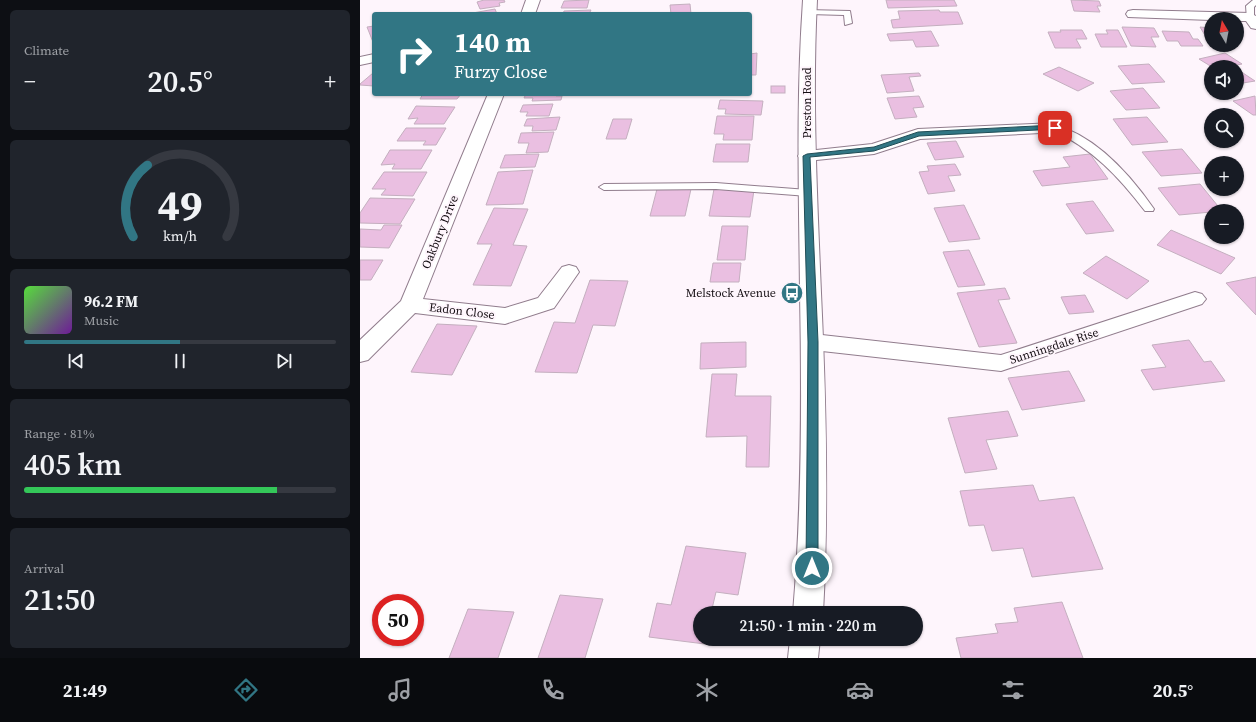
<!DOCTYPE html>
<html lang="en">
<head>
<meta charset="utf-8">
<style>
	:root { --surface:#171b24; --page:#20242c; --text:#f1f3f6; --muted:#9ea1a6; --line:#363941; --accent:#317684 }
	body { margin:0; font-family:"Source Serif 4",serif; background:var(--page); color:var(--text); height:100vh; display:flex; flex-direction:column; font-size:15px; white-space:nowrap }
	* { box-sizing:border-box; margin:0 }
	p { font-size:13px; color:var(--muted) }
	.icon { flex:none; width:22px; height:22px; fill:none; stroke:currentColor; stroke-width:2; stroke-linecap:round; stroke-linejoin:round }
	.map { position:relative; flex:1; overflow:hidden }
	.details { display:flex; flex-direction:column; gap:10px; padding:10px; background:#0d0f14; width:360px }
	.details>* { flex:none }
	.hud { position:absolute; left:12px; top:12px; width:380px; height:84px; border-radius:4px; box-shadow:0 1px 3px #0004; background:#317684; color:#fff; overflow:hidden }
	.needle { width:26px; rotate:350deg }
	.buttons { position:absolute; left:844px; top:12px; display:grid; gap:8px }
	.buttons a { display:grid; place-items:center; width:40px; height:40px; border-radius:50%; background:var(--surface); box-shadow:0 1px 3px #0004; font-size:20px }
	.speed { position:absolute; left:12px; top:594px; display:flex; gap:8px; font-size:20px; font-weight:700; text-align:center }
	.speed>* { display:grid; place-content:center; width:52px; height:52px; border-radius:50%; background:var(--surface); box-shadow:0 1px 3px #0004; line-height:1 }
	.speed .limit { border:6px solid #d22; background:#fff; color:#111 }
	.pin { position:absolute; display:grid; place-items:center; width:34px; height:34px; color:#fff; margin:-17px; border-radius:8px; box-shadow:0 2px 6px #0006 }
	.me { position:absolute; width:44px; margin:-22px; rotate:0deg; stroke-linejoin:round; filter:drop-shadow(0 0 3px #0008) }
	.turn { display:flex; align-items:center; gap:14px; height:84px; padding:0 16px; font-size:18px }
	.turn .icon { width:52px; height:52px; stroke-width:2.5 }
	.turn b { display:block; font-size:28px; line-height:34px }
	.big { font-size:30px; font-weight:600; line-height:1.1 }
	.details .tile { flex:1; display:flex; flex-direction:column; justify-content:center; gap:6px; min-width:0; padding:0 14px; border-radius:6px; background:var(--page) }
	.details .dial { align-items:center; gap:0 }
	.dial svg { height:104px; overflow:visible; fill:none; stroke:var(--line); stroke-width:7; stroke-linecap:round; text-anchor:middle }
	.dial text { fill:var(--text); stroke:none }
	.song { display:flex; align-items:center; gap:12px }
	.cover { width:48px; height:48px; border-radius:6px; background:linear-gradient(135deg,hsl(110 70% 55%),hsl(280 70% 35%)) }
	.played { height:4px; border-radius:2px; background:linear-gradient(90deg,var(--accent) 50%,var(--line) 50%) }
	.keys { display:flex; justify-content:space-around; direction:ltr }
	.heat { display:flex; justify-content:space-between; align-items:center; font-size:22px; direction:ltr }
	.charge { height:6px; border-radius:3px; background:linear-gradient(90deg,#34c759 81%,var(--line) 0) }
	.trip { position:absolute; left:333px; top:606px; width:230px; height:40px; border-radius:20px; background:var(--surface); box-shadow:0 1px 3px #0004; font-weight:600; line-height:40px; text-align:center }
	.menu { display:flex; height:64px; justify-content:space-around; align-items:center; background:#090b0e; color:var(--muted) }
	.menu .icon { width:28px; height:28px }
	.menu .on { color:var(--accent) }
	.menu b { font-size:18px; color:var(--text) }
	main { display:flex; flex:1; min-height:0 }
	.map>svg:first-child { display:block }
</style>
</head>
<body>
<main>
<section class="details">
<div class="tile"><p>Climate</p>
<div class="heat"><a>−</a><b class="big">20.5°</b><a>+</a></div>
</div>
<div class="tile dial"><svg viewBox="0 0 100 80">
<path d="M14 69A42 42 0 1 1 86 69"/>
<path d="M14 69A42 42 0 0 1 25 14" stroke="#317684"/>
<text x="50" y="56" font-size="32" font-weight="700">49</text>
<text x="50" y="72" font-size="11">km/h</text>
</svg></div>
<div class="tile">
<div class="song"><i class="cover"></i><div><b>96.2 FM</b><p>Music</p></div></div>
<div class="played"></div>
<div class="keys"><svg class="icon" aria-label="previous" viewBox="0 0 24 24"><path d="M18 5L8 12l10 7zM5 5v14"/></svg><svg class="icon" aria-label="pause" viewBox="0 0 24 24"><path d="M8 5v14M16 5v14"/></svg><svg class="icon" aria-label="next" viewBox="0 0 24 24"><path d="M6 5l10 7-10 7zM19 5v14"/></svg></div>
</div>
<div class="tile"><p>Range · 81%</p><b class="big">405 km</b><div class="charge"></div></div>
<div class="tile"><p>Arrival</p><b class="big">21:50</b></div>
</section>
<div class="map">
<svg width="896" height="658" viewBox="0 0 896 658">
	<rect width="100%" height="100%" fill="#fef5fc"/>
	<!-- building -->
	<g fill="#eabfe1" stroke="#c4afbf">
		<path d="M124 0H144L145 2 139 3 140 6 120 9 117 2Z"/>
		<path d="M229 0 227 8H201L204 1Z"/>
		<path d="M526 0H594L597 6 528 8Z"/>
		<path d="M711 0 739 1 741 6H737L740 12 714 11Z"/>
		<path d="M330 4 331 14H311L310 5Z"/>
		<path d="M135 9 137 14H107Z"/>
		<path d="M231 10 229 14H203L204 11Z"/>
		<path d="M579 10 580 12H598L603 24 533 28 531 20 540 19 538 11Z"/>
		<path d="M14 26V42H13L7 27Z"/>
		<path d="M762 27 794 28 799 37H791L796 47 771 46Z"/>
		<path d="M840 27 851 28V37H846Z"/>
		<path d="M700 30H722L727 39H716L721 48H695L688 32H701Z"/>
		<path d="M746 30H758L767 47H741L735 34H748Z"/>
		<path d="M571 31 579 46 556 47 553 40 530 41 527 34Z"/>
		<path d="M802 31 829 32 833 39H838L843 46H821L818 41H807Z"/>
		<path d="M397 53 396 75H390V54Z"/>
		<path d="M865 53 882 64 866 67H852L839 59Z"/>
		<path d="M789 64 805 82 772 84 758 66Z"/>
		<path d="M699 67 734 83 718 91 683 74Z"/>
		<path d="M877 69 895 81 877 84Z"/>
		<path d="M13 73 14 86 0 85V84Z"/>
		<path d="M559 73 561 76 549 77 554 91 527 93 521 75Z"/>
		<rect x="411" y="86" width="14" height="7"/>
		<path d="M783 88 800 108 766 110 750 91Z"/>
		<path d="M63 94H101L97 99H60Z"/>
		<path d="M166 94H197L196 96H202L201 100 172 101 173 98H164Z"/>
		<path d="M559 96 564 107 553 108 557 117 535 119 527 98Z"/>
		<path d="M895 96 896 115H893L873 101Z"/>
		<path d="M360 100 403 101 401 115 365 114 366 109H358Z"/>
		<path d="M193 104 189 116H166L168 112H160L163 105Z"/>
		<path d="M56 106 95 107 84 124H54L58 118 48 119Z"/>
		<path d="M357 116H394L392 140H363L364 134H354Z"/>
		<path d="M200 117 196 130 172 131 173 126H164L167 119Z"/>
		<path d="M787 117 808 142 772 145 753 119Z"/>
		<path d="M253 119H272L266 139H246Z"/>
		<path d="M46 128H86L76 145H63L66 141H37Z"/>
		<path d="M194 132 188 152 166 153 169 143H158L161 133Z"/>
		<path d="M596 141 604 157 575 160 567 143Z"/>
		<path d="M356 144H390L388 162H353Z"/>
		<path d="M822 149 842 173 801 176 782 152Z"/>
		<path d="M30 150H72L61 169H32L35 164 21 165Z"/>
		<path d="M179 154 175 167 140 168 145 155Z"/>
		<path d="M730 154 748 179 682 186 673 171 710 167 703 157Z"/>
		<path d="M595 164 601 175 588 176 595 191 568 194 559 172 569 171 567 166Z"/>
		<path d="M173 170 163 204 126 205 138 172Z"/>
		<path d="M24 172H67L53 196 21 195 26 189H12Z"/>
		<path d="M840 184 862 211 819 215 798 188Z"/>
		<path d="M297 189H331L325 216H290Z"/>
		<path d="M354 189 394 190 390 217 349 216Z"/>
		<path d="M10 198 55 199 40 224 0 223V213Z"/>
		<path d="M733 201 754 231 726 234 706 204Z"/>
		<path d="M604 205 620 239 589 242 574 208Z"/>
		<path d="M134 208 168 209 153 245 167 246 151 286 113 285 132 244H117Z"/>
		<path d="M24 225H42L29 248 0 247V229L21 230Z"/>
		<path d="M362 226H388L385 260H357Z"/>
		<path d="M811 230 875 258 861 274 797 245Z"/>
		<path d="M609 250 625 285 598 287 583 252Z"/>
		<path d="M746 256 789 281 767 299 723 273Z"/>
		<path d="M0 260H23L11 280H0Z"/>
		<path d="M353 263H381L379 282H350Z"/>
		<path d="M896 277V315L866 283Z"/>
		<path d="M230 280 268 281 255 326 233 325 217 373 175 372 194 322 215 323Z"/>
		<path d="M645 288 650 299 638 300 657 343 619 347 597 293Z"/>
		<path d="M725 295 734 312 709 314 701 297Z"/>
		<path d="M77 324 117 326 92 375 51 372Z"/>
		<path d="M829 340 844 362 851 361 865 381 793 390 781 370 806 367 792 345Z"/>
		<path d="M386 342V367L340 369 341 343Z"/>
		<path d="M709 371 725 401 662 410 648 378Z"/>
		<path d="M352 374H377L375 396H411L409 467H386L387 436 346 437Z"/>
		<path d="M648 411 658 436 626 440 637 469 605 473 588 418Z"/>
		<path d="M673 485 679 501 714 497 743 569 672 577 663 548 632 551 624 525 609 526 600 491Z"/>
		<path d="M326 546 386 553 378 595 356 592 351 613H340V639H346L345 644 289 637 297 603 311 605Z"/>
		<path d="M200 595 243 599 225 658H178Z"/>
		<path d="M702 602 723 658H601L596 638 638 633 635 624 658 622 654 608Z"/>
		<path d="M108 609 154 612 138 658H89Z"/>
	</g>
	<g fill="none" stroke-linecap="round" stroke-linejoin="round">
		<!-- lane casing -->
		<g stroke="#917d8d" stroke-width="2">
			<g id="lane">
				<path d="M893 0H896V5L894 7V17L887 19 886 6Z"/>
				<path d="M446 10 490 11 492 23 485 25 484 15 449 14 445 12Z"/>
				<path d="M695 125C736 136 771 176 794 209L793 211H785C759 177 732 148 692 130L690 128Z"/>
				<path d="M356 183 448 190 453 193 448 196 356 189 244 190 239 187 244 184Z"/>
			</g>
		</g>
		<!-- street casing -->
		<g stroke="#917d8d" stroke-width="2">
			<g id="street">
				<path d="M166 0H180L175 14H161Z"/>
				<path d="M773 10 890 13 896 16V29L891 28 886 21H877V19L851 20 768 17 766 14 768 11Z"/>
				<path d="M14 54V62L0 65V57Z"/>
				<path d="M128 94H144L63 299 145 308 178 298 202 267 209 265 216 267 219 272 194 308 145 324 55 313 8 360 0 362V340L41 301Z"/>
				<path d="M695 123 701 124 703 128 701 132 560 139 514 154 447 161 441 160 438 156 441 152 447 151 512 144 558 129Z"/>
				<path d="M835 292 842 294 846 299 842 304 641 371 453 350 445 348 442 342 445 336 453 334 641 355Z"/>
			</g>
		</g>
		<!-- secondary casing -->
		<g stroke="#917d8d" stroke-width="2">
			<g id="secondary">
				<path d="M443 0H457C452 98 457 195 461 293 466 399 469 507 463 613H433C442 507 442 399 440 293 439 195 436 98 443 0Z"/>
				<path d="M430 639H460L458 658H428Z"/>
			</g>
		</g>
		<!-- lane -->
		<use href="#lane" fill="#fff" fill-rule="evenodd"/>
		<!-- street -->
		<use href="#street" fill="#fff" fill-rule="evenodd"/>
		<!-- secondary -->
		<use href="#secondary" fill="#fff" fill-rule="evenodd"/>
	</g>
	<!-- route -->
	<path fill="#317684" stroke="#204d56" d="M695 125 698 128 697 129 559 136 514 151 450 157 458 342V568L456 571 452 573 448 571 446 568 448 342 443 156 447 154 514 147 558 132Z"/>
	<!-- icons -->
	<defs>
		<g id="bus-disc" transform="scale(1.15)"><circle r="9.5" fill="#317684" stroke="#fef5fc"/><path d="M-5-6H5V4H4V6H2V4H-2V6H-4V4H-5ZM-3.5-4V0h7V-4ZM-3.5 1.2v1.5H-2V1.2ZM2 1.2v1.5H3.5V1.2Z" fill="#fff"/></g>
	</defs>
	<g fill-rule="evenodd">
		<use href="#bus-disc" x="432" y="293"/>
	</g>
	<g text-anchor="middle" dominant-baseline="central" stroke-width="4" stroke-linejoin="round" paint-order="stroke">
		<!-- street labels -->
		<g font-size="12" fill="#140d12" stroke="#fef5fc">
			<text transform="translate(447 103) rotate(-90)">Preston Road</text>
			<text transform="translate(80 232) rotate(-68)">Oakbury Drive</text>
			<text transform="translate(102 311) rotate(7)">Eadon Close</text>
			<text transform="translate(694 346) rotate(-18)">Sunningdale Rise</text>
		</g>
		<!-- poi labels -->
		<g font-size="12" fill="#140d12" stroke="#fef5fc" text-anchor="end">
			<text x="416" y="293">Melstock Avenue</text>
		</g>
	</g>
</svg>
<div class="buttons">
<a><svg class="needle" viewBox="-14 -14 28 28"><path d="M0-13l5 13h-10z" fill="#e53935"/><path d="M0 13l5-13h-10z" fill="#9ea1a6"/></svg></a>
<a><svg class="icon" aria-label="sound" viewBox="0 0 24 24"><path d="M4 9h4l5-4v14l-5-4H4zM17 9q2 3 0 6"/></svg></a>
<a><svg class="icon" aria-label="search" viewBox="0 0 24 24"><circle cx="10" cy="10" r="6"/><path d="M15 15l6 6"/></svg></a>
<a>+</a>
<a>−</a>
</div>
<div class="speed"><div class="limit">50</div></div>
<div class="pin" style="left:695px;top:128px;background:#d93025"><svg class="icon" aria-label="arrive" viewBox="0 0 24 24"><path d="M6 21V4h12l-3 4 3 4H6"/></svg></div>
<svg class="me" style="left:452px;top:568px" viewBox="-20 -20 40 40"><circle r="17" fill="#317684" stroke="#fff" stroke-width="3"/><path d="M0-11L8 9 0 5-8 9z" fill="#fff"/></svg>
<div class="trip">21:50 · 1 min · 220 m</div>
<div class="hud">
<div class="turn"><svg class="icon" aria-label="right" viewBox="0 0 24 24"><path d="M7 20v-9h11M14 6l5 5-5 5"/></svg><div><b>140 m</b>Furzy Close</div></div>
</div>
</div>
</main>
<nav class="menu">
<b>21:49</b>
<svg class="icon on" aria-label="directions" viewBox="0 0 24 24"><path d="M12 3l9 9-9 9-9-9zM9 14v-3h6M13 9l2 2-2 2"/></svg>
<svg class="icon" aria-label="music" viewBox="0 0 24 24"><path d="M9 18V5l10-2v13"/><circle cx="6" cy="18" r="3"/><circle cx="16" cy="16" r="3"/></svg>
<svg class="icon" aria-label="phone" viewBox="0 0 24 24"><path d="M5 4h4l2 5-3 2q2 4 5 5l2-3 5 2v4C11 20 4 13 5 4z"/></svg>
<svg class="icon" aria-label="climate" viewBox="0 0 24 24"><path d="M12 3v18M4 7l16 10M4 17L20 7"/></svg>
<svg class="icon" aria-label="car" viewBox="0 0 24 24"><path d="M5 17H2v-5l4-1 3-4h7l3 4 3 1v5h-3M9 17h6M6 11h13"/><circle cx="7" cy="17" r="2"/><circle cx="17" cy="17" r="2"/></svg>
<svg class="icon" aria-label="filters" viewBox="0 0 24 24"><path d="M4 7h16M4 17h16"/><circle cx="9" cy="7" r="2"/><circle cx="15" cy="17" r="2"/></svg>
<b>20.5°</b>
</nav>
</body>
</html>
